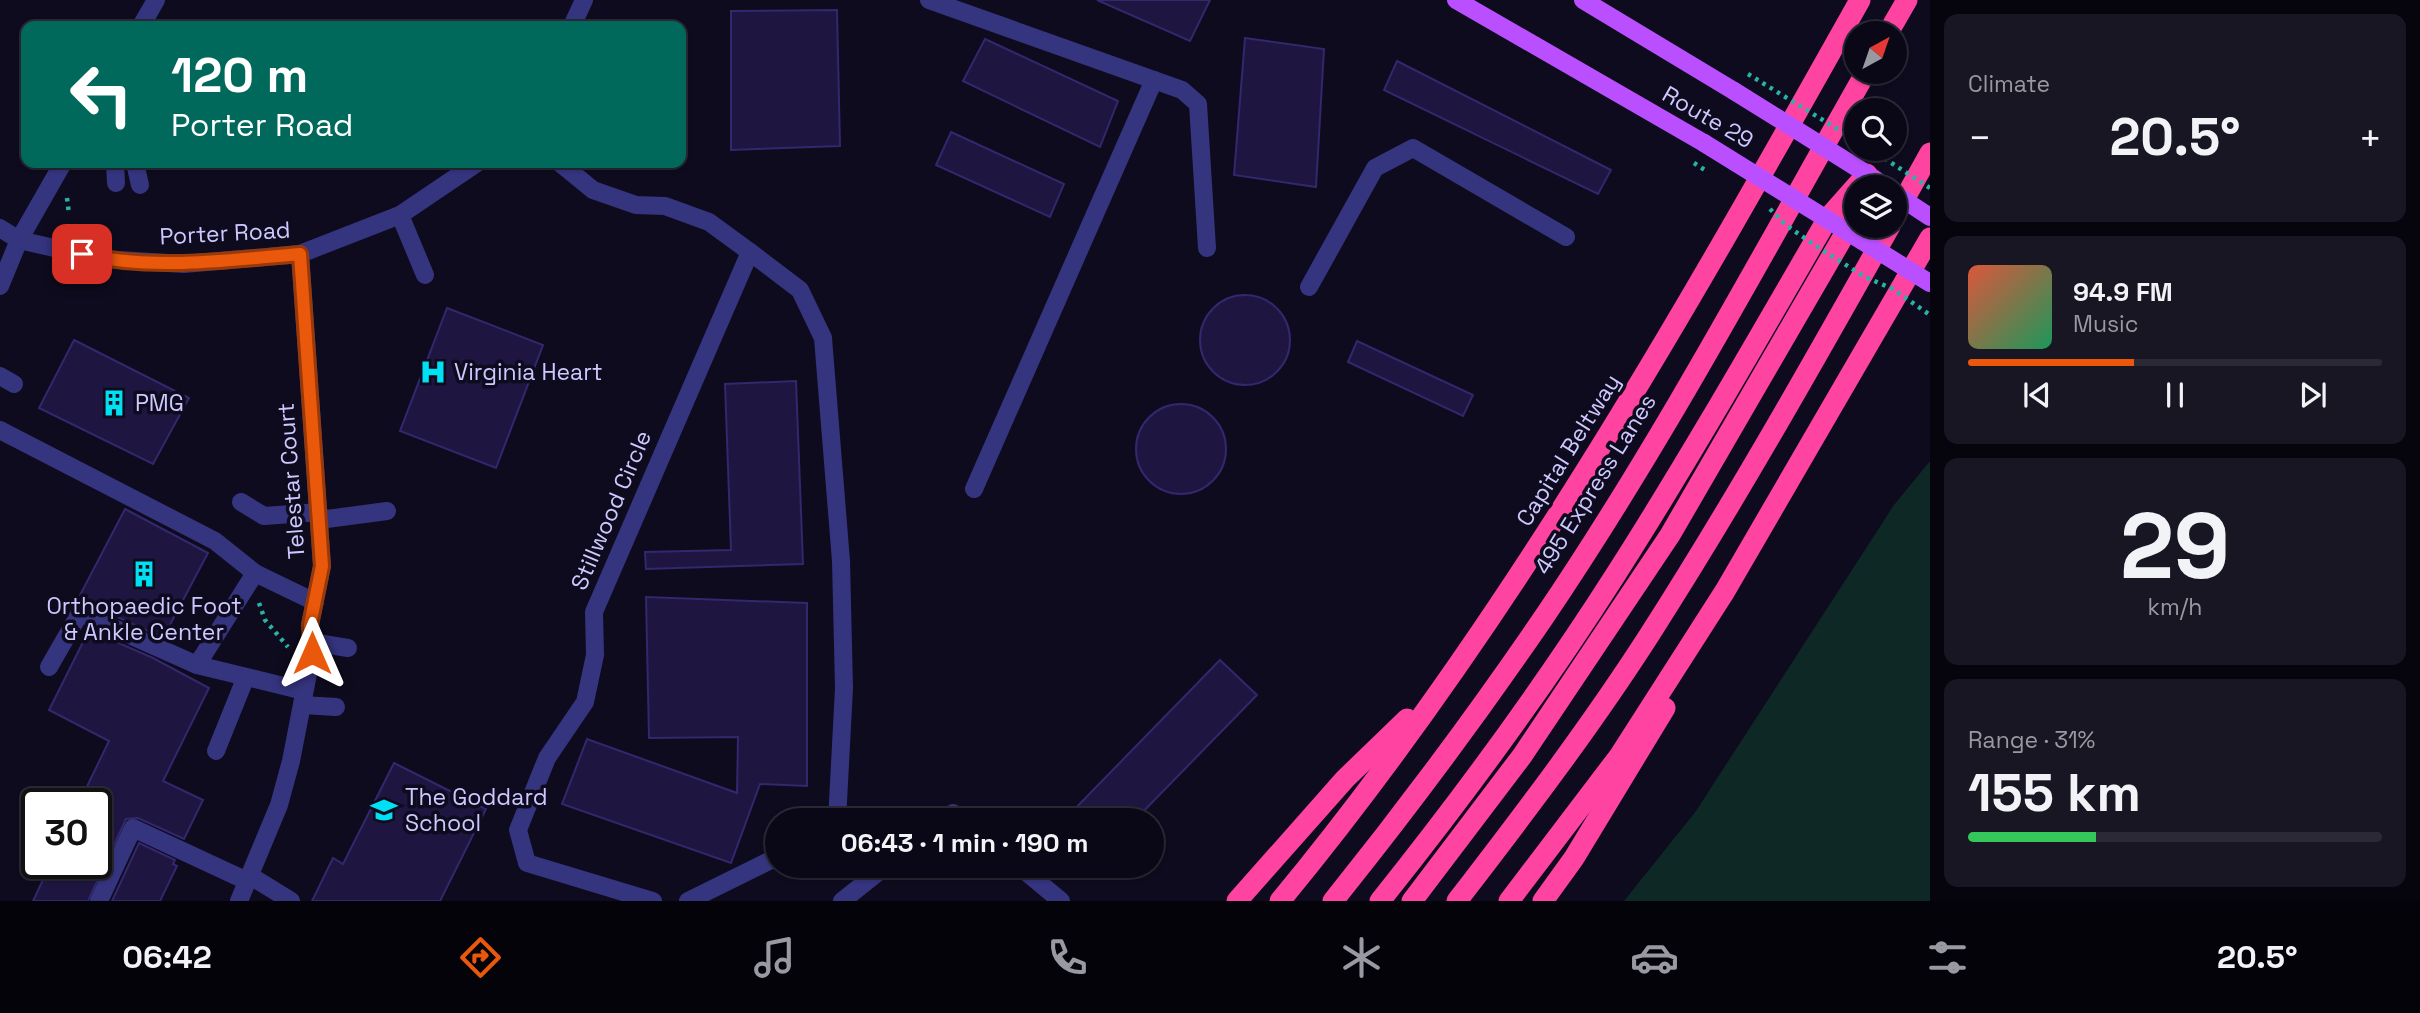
<!DOCTYPE html>
<html lang="en">
<head>
<meta charset="utf-8">
<style>
	:root { --surface:#0a0816; --page:#181623; --text:#f1f3f6; --muted:#999aa1; --line:#2a2935; --accent:#ea580c }
	body { margin:0; font-family:"Space Grotesk",sans-serif; background:var(--page); color:var(--text); height:100vh; display:flex; flex-direction:column; font-size:26px; white-space:nowrap }
	* { box-sizing:border-box; margin:0 }
	p { font-size:23px; color:var(--muted) }
	.icon { flex:none; width:38px; height:38px; fill:none; stroke:currentColor; stroke-width:2; stroke-linecap:round; stroke-linejoin:round }
	.map { position:relative; flex:1; overflow:hidden }
	.drawer { display:flex; flex-direction:column; gap:14px; padding:14px; background:#06040c; width:490px }
	.drawer>* { flex:none }
	.hud { position:absolute; left:21px; top:21px; width:665px; height:147px; border-radius:14px; box-shadow:0 2px 5px #0004,0 0 0 2px var(--line); background:#00695c; color:#fff; overflow:hidden }
	.needle { width:46px; rotate:40deg }
	.controls { position:absolute; left:1844px; top:21px; display:grid; gap:14px }
	.controls a { display:grid; place-items:center; width:63px; height:63px; border-radius:50%; background:var(--surface); box-shadow:0 2px 5px #0004,0 0 0 2px var(--line); font-size:35px }
	.speed { position:absolute; left:21px; top:788px; display:flex; gap:14px; font-size:35px; font-weight:700; text-align:center }
	.speed>* { display:grid; place-content:center; width:91px; height:91px; border-radius:50%; background:var(--surface); box-shadow:0 2px 5px #0004,0 0 0 2px var(--line); line-height:1 }
	.speed .limit { border:4px solid #111; border-radius:10px; background:#fff; color:#111 }
	.pin { position:absolute; display:grid; place-items:center; width:60px; height:60px; color:#fff; margin:-30px; border-radius:14px; box-shadow:0 4px 10px #0006 }
	.me { position:absolute; width:77px; margin:-38px; rotate:0deg; stroke-linejoin:round; filter:drop-shadow(0 0 5px #0008) }
	.turn { display:flex; align-items:center; gap:24px; height:147px; padding:0 35px; font-size:32px }
	.turn .icon { width:91px; height:91px; stroke-width:2.5 }
	.turn b { display:block; font-size:49px; line-height:60px }
	.big { font-size:52px; font-weight:700; line-height:1.1 }
	.drawer .widget { flex:1; display:flex; flex-direction:column; justify-content:center; gap:10px; min-width:0; padding:0 24px; border-radius:14px; background:var(--page) }
	.drawer .dial { align-items:center; gap:0 }
	.dial b { font-size:91px; line-height:1 }
	.song { display:flex; align-items:center; gap:21px }
	.cover { width:84px; height:84px; border-radius:10px; background:linear-gradient(135deg,hsl(10 70% 55%),hsl(150 70% 35%)) }
	.played { height:7px; border-radius:4px; background:linear-gradient(90deg,var(--accent) 40%,var(--line) 40%) }
	.keys { display:flex; justify-content:space-around; direction:ltr }
	.heat { display:flex; justify-content:space-between; align-items:center; font-size:38px; direction:ltr }
	.charge { height:10px; border-radius:5px; background:linear-gradient(90deg,#34c759 31%,var(--line) 0) }
	.trip { position:absolute; left:765px; top:808px; width:399px; height:70px; border-radius:35px; background:var(--surface); box-shadow:0 2px 5px #0004,0 0 0 2px var(--line); font-weight:700; line-height:70px; text-align:center }
	.tabs { display:flex; height:112px; justify-content:space-around; align-items:center; background:#040309; color:var(--muted) }
	.tabs .icon { width:49px; height:49px }
	.tabs .current { color:var(--accent) }
	.tabs b { font-size:32px; color:var(--text) }
	main { display:flex; flex:1; min-height:0 }
	.map>svg:first-child { display:block }
</style>
</head>
<body>
<main>
<div class="map">
<svg width="1930" height="901" viewBox="0 0 1930 901">
	<rect width="100%" height="100%" fill="#0e0b1e"/>
	<!-- green -->
	<path fill="#0e2826" d="M1930 461V901H1624L1696 811 1894 505Z"/>
	<!-- building -->
	<g fill="#1e1640" stroke="#33276d" stroke-width="2">
		<path d="M1097 0H1210L1190 41Z"/>
		<path d="M837 10 840 146 731 150V11Z"/>
		<path d="M1245 38 1324 49 1316 187 1234 175Z"/>
		<path d="M985 39 1118 101 1100 147 963 81Z"/>
		<path d="M1397 61 1611 170 1598 194 1384 90Z"/>
		<path d="M951 132 1064 184 1050 217 936 165Z"/>
		<circle cx="1245" cy="340" r="45"/>
		<path d="M447 308 543 345 496 468 400 431Z"/>
		<path d="M74 340 189 398 153 464 39 408Z"/>
		<path d="M1357 341 1473 395 1463 416 1348 362Z"/>
		<path d="M796 381 803 564 646 569 645 552 731 550 725 384Z"/>
		<circle cx="1181" cy="449" r="45"/>
		<path d="M125 509 208 553 163 638 100 609 101 606 80 595Z"/>
		<path d="M646 597 807 603V786L760 784 731 863 562 804 587 739 737 793 738 737 649 738Z"/>
		<path d="M89 630 153 658 209 688 163 781 203 800 184 839 138 818 126 819 88 901H33L51 863H96V803H79L109 741 49 710Z"/>
		<path d="M1220 660 1257 695 1134 821H1063Z"/>
		<path d="M394 763 486 809 440 901H312L333 858 343 864Z"/>
		<path d="M139 843 175 860 173 864 177 866 160 901H112Z"/>
	</g>
	<g fill="none" stroke-linecap="round" stroke-linejoin="round">
		<!-- path -->
		<g stroke="#28b3a7" stroke-width="4.5" stroke-dasharray="3.5 5" stroke-linecap="butt">
			<path d="M67 198 69 214"/>
			<path d="M259 603 265 620 288 647"/>
		</g>
		<!-- minor -->
		<g stroke="#35347f" stroke-width="18">
			<path d="M929 0 1182 90 1198 104 1207 248"/>
			<path d="M141 26 156 0"/>
			<path d="M572 26 584 0"/>
			<path d="M115 163 116 183"/>
			<path d="M135 163 140 185"/>
			<path d="M560 163 593 190 636 205 665 206 709 222 750 252"/>
			<path d="M400 215 425 275"/>
			<path d="M0 228 19 240 103 259 184 264 300 254 400 215 477 163"/>
			<path d="M0 286 19 240 63 163"/>
			<path d="M1309 287 1375 168 1413 148 1566 237"/>
			<path d="M0 376 14 384"/>
			<path d="M0 430 215 541 255 573 315 602"/>
			<path d="M974 489 1154 80"/>
			<path d="M241 502 264 516 319 512"/>
			<path d="M319 520 387 511"/>
			<path d="M255 573 197 665 304 691"/>
			<path d="M311 642 348 648"/>
			<path d="M49 667 80 613 197 665"/>
			<path d="M302 705 336 707"/>
			<path d="M216 751 245 679"/>
			<path d="M943 821 953 813 963 821"/>
			<path d="M1019 866 1061 901"/>
			<path d="M249 875 291 901"/>
			<path d="M99 901 133 828 247 881"/>
			<path d="M239 901 279 805 291 761 312 653 310 625 322 566 300 254"/>
			<path d="M653 901 527 863 518 830 547 758 585 702 595 655 594 612 750 252 800 290 823 338 841 561 844 688 837 821"/>
			<path d="M688 901 777 857"/>
			<path d="M842 901 886 866"/>
		</g>
		<!-- major -->
		<g stroke="#b94fff" stroke-width="18">
			<path d="M1456 0 1704 143"/>
			<path d="M1583 0 1734 91"/>
			<path d="M1867 174 1886 187"/>
		</g>
		<!-- highway -->
		<g stroke="#ff43a1" stroke-width="21">
			<path d="M1888 33 1907 0"/>
			<path d="M1895 216 1930 153"/>
			<path d="M1237 901 1345 779 1407 719"/>
			<path d="M1280 901C1509 624 1685 312 1860 0"/>
			<path d="M1333 901C1407 809 1477 715 1544 617 1662 443 1762 255 1866 72"/>
			<path d="M1380 901C1464 796 1544 687 1616 574 1690 458 1759 337 1828 218L1867 174"/>
			<path d="M1412 901 1522 756 1670 535 1847 230 1857 203"/>
			<path d="M1457 901C1524 814 1591 726 1650 634 1735 501 1813 363 1890 226"/>
			<path d="M1509 901 1620 755 1725 591 1930 238"/>
			<path d="M1543 901 1574 858 1665 708"/>
		</g>
		<!-- path-bridge -->
		<g stroke="#28b3a7" stroke-width="4.5" stroke-dasharray="3.5 5" stroke-linecap="butt">
			<path d="M1748 74 1857 141"/>
			<path d="M1870 149 1930 188"/>
			<path d="M1694 163 1708 172"/>
			<path d="M1770 209 1786 225 1813 244 1865 277 1893 289 1930 315"/>
		</g>
		<!-- major-bridge -->
		<g stroke="#b94fff" stroke-width="18">
			<path d="M1734 91 1867 174"/>
			<path d="M1704 143 1930 283"/>
			<path d="M1895 194 1930 217"/>
		</g>
	</g>
	<g fill="none" stroke-linecap="round" stroke-linejoin="round">
		<!-- route casing -->
		<g stroke="#983908" stroke-width="18">
			<path id="route" d="M82 254C153 271 228 260 300 254L322 566 310 625 312 653"/>
		</g>
		<!-- route -->
		<use href="#route" stroke="#ea580c" stroke-width="12"/>
	</g>
	<!-- icons -->
	<defs>
		<g id="hospital-bare" transform="scale(2.1)"><path d="M-5-5h3v3.5h4V-5h3V5h-3V1.5h-4V5h-3Z" fill="#00e0f3" stroke="#0e0b1e" stroke-width="2.5" paint-order="stroke"/></g>
		<g id="building-bare" transform="scale(2.1)"><path d="M-4-6H4V6H1V3H-1V6H-4ZM-2.5-4.3h1.7v1.8h-1.7ZM.8-4.3h1.7v1.8H.8ZM-2.5-1h1.7V.8h-1.7ZM.8-1h1.7V.8H.8Z" fill="#00e0f3" stroke="#0e0b1e" stroke-width="2.5" paint-order="stroke"/></g>
		<g id="school-bare" transform="scale(2.1)"><path d="M0-5L7-2L0 1L-7-2ZM-4 1L0 2.5L4 1V4Q0 6-4 4Z" fill="#00e0f3" stroke="#0e0b1e" stroke-width="2.5" paint-order="stroke"/></g>
	</defs>
	<g fill-rule="evenodd">
		<use href="#hospital-bare" x="433" y="372"/>
		<use href="#building-bare" x="114" y="403"/>
		<use href="#building-bare" x="144" y="574"/>
		<use href="#school-bare" x="384" y="810"/>
	</g>
	<g text-anchor="middle" dominant-baseline="central" stroke-width="7" stroke-linejoin="round" paint-order="stroke">
		<!-- street labels -->
		<g font-size="23" fill="#cdc8ff" stroke="#0e0b1e">
			<text transform="translate(1708 117) rotate(30)">Route 29</text>
			<text transform="translate(225 233) rotate(-3)">Porter Road</text>
			<text transform="translate(1568 450) rotate(-58)">Capital Beltway</text>
			<text transform="translate(291 481) rotate(-94)">Telestar Court</text>
			<text transform="translate(1595 484) rotate(-58)">495 Express Lanes</text>
			<text transform="translate(611 510) rotate(-67)">Stillwood Circle</text>
		</g>
		<!-- poi labels -->
		<g font-size="23" fill="#cdc8ff" stroke="#0e0b1e" text-anchor="start">
			<text x="454" y="372">Virginia Heart</text>
			<text x="135" y="403">PMG</text>
			<text x="144" y="606" text-anchor="middle">Orthopaedic Foot<tspan x="144" dy="26">&amp; Ankle Center</tspan></text>
			<text x="405" y="797">The Goddard<tspan x="405" dy="26">School</tspan></text>
		</g>
	</g>
</svg>
<div class="controls">
<a><svg class="needle" viewBox="-14 -14 28 28"><path d="M0-13l5 13h-10z" fill="#e53935"/><path d="M0 13l5-13h-10z" fill="#999aa1"/></svg></a>
<a><svg class="icon" aria-label="search" viewBox="0 0 24 24"><circle cx="10" cy="10" r="6"/><path d="M15 15l6 6"/></svg></a>
<a><svg class="icon" aria-label="layers" viewBox="0 0 24 24"><path d="M12 4l9 5-9 5-9-5zM3 14l9 5 9-5"/></svg></a>
</div>
<div class="speed"><div class="limit">30</div></div>
<div class="pin" style="left:82px;top:254px;background:#d93025"><svg class="icon" aria-label="arrive" viewBox="0 0 24 24"><path d="M6 21V4h12l-3 4 3 4H6"/></svg></div>
<svg class="me" style="left:312px;top:653px" viewBox="-20 -20 40 40"><path d="M0-17L14 15 0 8-14 15z" fill="#ea580c" stroke="#fff" stroke-width="4"/></svg>
<div class="trip">06:43 · 1 min · 190 m</div>
<div class="hud">
<div class="turn"><svg class="icon" aria-label="left" viewBox="0 0 24 24"><path d="M17 20v-9H6M10 6l-5 5 5 5"/></svg><div><b>120 m</b>Porter Road</div></div>
</div>
</div>
<section class="drawer">
<div class="widget"><p>Climate</p>
<div class="heat"><a>−</a><b class="big">20.5°</b><a>+</a></div>
</div>
<div class="widget">
<div class="song"><i class="cover"></i><div><b>94.9 FM</b><p>Music</p></div></div>
<div class="played"></div>
<div class="keys"><svg class="icon" aria-label="previous" viewBox="0 0 24 24"><path d="M18 5L8 12l10 7zM5 5v14"/></svg><svg class="icon" aria-label="pause" viewBox="0 0 24 24"><path d="M8 5v14M16 5v14"/></svg><svg class="icon" aria-label="next" viewBox="0 0 24 24"><path d="M6 5l10 7-10 7zM19 5v14"/></svg></div>
</div>
<div class="widget dial"><b>29</b><p>km/h</p></div>
<div class="widget"><p>Range · 31%</p><b class="big">155 km</b><div class="charge"></div></div>
</section>
</main>
<nav class="tabs">
<b>06:42</b>
<svg class="icon current" aria-label="directions" viewBox="0 0 24 24"><path d="M12 3l9 9-9 9-9-9zM9 14v-3h6M13 9l2 2-2 2"/></svg>
<svg class="icon" aria-label="music" viewBox="0 0 24 24"><path d="M9 18V5l10-2v13"/><circle cx="6" cy="18" r="3"/><circle cx="16" cy="16" r="3"/></svg>
<svg class="icon" aria-label="phone" viewBox="0 0 24 24"><path d="M5 4h4l2 5-3 2q2 4 5 5l2-3 5 2v4C11 20 4 13 5 4z"/></svg>
<svg class="icon" aria-label="climate" viewBox="0 0 24 24"><path d="M12 3v18M4 7l16 10M4 17L20 7"/></svg>
<svg class="icon" aria-label="car" viewBox="0 0 24 24"><path d="M5 17H2v-5l4-1 3-4h7l3 4 3 1v5h-3M9 17h6M6 11h13"/><circle cx="7" cy="17" r="2"/><circle cx="17" cy="17" r="2"/></svg>
<svg class="icon" aria-label="filters" viewBox="0 0 24 24"><path d="M4 7h16M4 17h16"/><circle cx="9" cy="7" r="2"/><circle cx="15" cy="17" r="2"/></svg>
<b>20.5°</b>
</nav>
</body>
</html>
